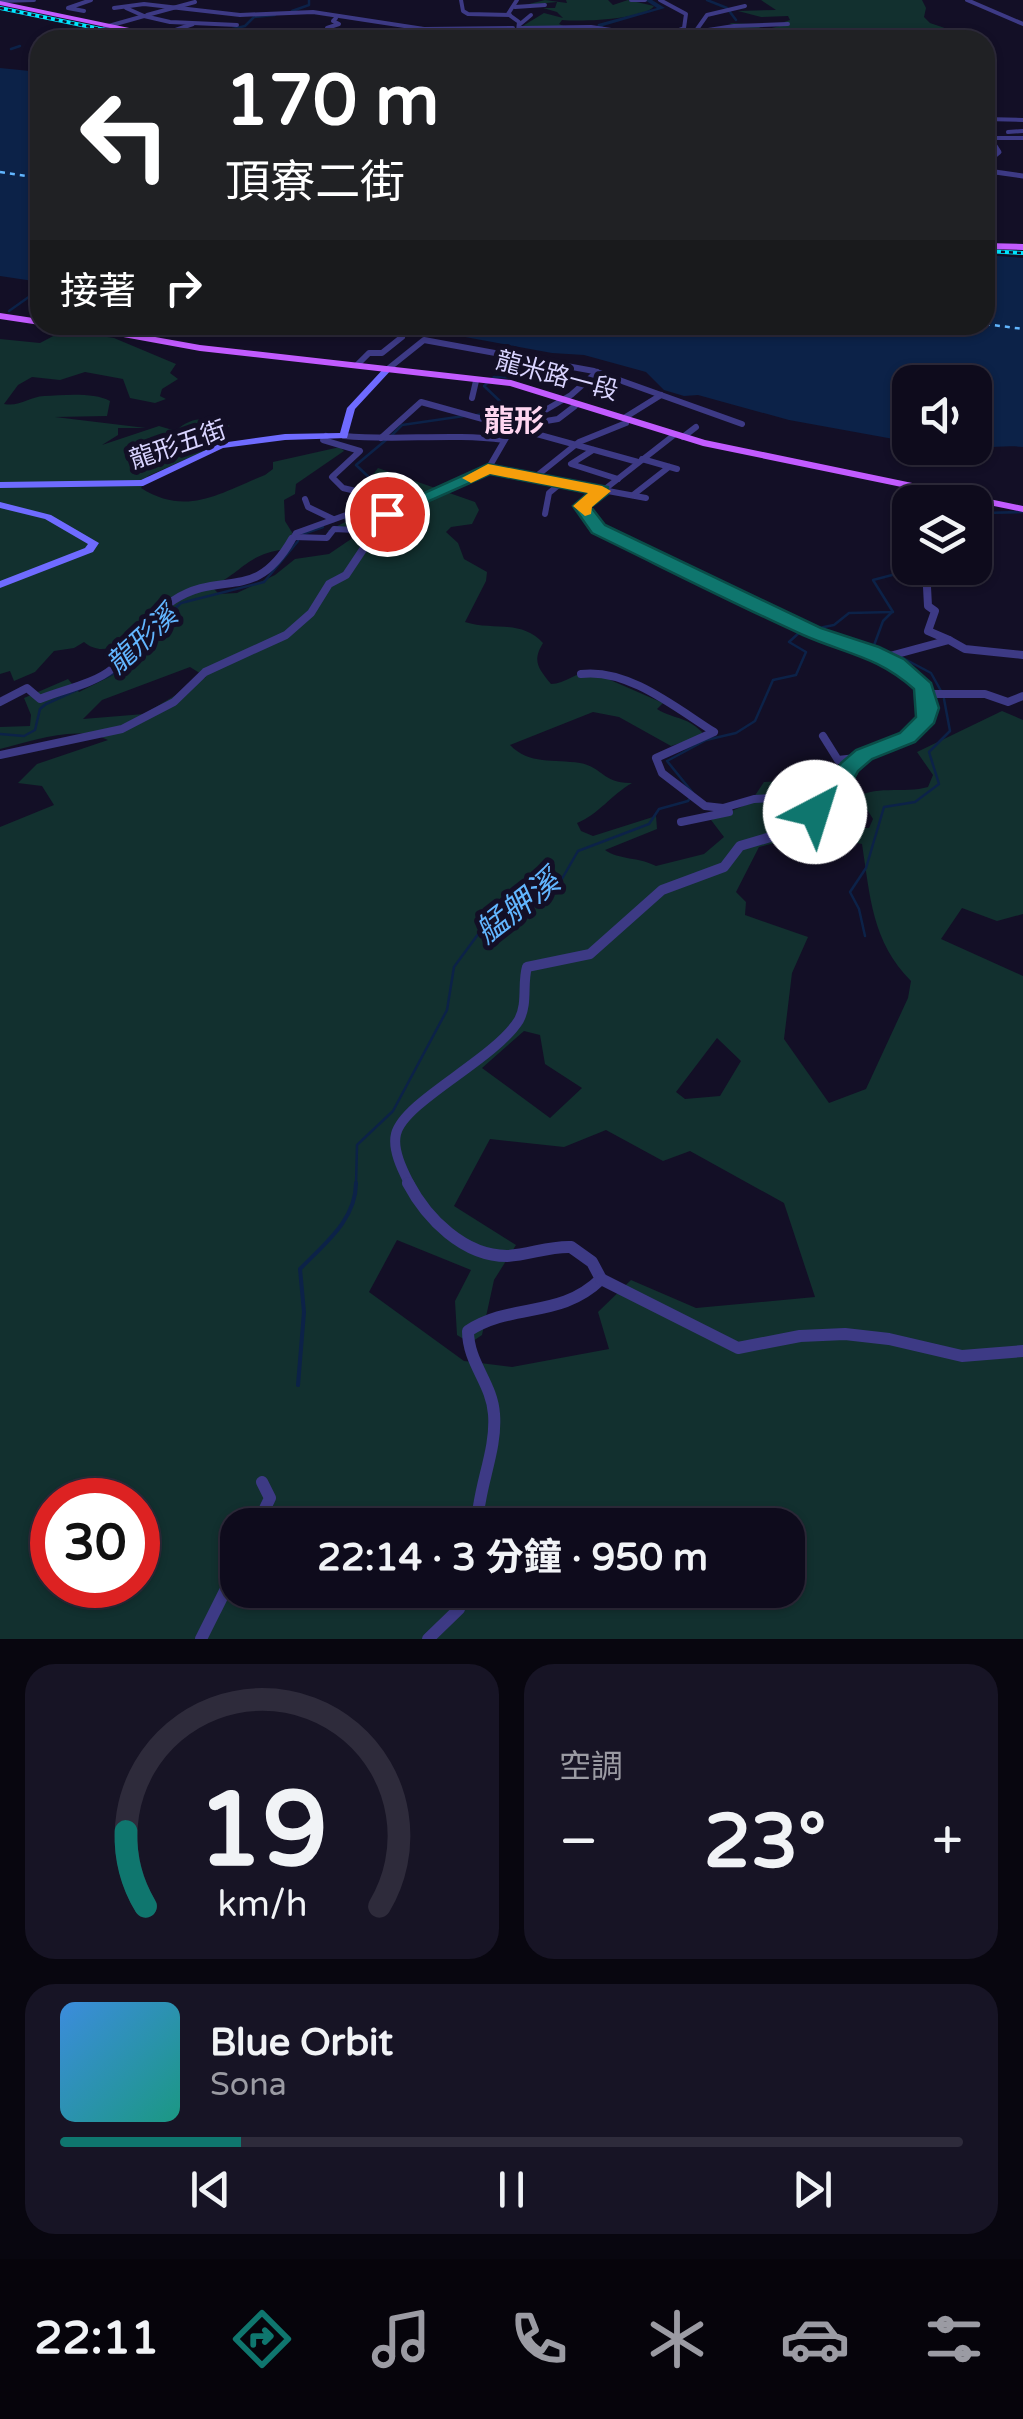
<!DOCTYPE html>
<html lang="zh-TW">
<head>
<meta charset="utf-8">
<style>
	:root { --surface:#0e0b1c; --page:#171425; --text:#f1f3f6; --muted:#9b9ba3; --line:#2e2b3b; --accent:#0f766e }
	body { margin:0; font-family:"Varela Round","Noto Sans TC",sans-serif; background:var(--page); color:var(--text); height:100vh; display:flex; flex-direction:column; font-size:38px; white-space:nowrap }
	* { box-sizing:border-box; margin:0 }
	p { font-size:32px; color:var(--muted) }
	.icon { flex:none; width:55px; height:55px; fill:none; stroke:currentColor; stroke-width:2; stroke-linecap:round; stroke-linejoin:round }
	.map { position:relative; height:1639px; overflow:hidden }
	.side { display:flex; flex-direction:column; gap:25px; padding:25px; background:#08060f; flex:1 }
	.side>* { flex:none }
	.guide { position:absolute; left:30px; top:30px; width:965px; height:305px; border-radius:30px; box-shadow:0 2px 8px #0004,0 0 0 2px var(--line); background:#202124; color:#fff; overflow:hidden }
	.buttons { position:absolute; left:892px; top:365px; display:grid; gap:20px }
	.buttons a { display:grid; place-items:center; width:100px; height:100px; border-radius:20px; background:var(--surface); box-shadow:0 2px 8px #0004,0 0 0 2px var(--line); font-size:50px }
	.speed { position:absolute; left:30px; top:1478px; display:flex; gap:20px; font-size:50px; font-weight:700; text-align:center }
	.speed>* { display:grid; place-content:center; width:130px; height:130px; border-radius:50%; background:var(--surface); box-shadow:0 2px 8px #0004,0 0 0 2px var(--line); line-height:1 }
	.speed .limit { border:15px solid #d22; background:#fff; color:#111 }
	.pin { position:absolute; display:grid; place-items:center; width:85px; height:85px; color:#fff; margin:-42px; border:5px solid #fff; border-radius:50%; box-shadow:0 2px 10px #0007 }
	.me { position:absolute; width:110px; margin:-55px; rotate:40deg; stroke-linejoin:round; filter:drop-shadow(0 0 8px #0008) }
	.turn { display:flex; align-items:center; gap:35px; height:210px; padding:0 30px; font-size:45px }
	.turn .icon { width:130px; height:130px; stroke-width:2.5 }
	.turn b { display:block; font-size:70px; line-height:85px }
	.then { display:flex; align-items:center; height:95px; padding:0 30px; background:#0003; gap:20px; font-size:38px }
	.big { font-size:75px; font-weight:700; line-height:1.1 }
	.side .tile { flex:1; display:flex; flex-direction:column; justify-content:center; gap:15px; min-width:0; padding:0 35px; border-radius:30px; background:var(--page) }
	.side .dial { align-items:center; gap:0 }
	.dial svg { height:260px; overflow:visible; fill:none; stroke:var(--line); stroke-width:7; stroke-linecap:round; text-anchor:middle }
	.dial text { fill:var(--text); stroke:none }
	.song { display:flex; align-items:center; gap:30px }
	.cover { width:120px; height:120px; border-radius:15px; background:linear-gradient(135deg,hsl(210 70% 55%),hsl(170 70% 35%)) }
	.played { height:10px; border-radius:5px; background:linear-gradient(90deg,var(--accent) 20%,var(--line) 20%) }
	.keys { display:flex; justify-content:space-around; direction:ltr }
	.heat { display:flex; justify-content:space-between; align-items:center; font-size:55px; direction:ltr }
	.side .tiles { flex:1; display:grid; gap:25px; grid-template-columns:1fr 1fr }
	.tile:last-child { grid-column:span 2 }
	.trip { position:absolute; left:220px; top:1508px; width:585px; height:100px; border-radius:30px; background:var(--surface); box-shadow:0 2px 8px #0004,0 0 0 2px var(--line); font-weight:700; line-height:100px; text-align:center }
	.menu { display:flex; height:160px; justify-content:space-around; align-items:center; background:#06040b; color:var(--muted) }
	.menu .icon { width:70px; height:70px }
	.menu .selected { color:var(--accent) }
	.menu b { font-size:45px; color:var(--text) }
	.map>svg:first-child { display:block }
</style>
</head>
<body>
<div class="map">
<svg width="1023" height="1639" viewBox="0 0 1023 1639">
	<rect width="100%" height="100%" fill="#130f26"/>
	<!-- green -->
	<g fill="#12302f" fill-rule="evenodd">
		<path d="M545 0 567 3 566 0H608L613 5 628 0 654 6C645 19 584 22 562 20L559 24 566 27H521L544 13 563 18 557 12 543 8H555L557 2 525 5Z"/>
		<path d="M761 0H922L926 8 924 17 930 23 980 40H869L848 36 729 40 732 33 723 30 739 25 729 24 732 23 770 25 759 27 764 30 787 24 784 22 790 20 788 16 761 17 738 11 776 10Z"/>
		<path d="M76 332 114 338 176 364 170 373 178 379 162 389 160 396 166 399 155 403 130 398 123 379 85 372 60 380 32 377 18 385 4 404C20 407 29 397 44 396 63 395 94 392 110 401L107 416 55 417 146 428H118V435L102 445 159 426 176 431C191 416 209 416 230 426L196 439 199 447 207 450 148 476 141 488C187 517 219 493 265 475L273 469V462L340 447 344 451 296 484 295 494 284 500 285 521 293 534 286 549C247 554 245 570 212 587L219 594 237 593 275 575 295 559 329 554 357 535 355 530 327 531 364 513 376 501 416 502 421 498 404 501 378 493 371 477 378 468 475 502 479 510 472 524 451 527 446 532 458 543 464 559 487 572 486 581 465 622C493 631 521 619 543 643 532 661 538 668 551 684 566 684 579 670 592 672L663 703 657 709C675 720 684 715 702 732V736L671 746 619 717 593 712 510 745C529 765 554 759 580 763 602 767 604 784 632 783 611 795 599 814 577 823L581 831 593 836 656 816 657 829 605 850C619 860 639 857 656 866L704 854 724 837 711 820 750 803 764 782 785 781 851 764 860 770 851 786 823 791 820 823 834 827 869 828 873 819 865 806 854 800C871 784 905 794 928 787L933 775 917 752 1002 711 1023 720V914L997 921 962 908 941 939 1023 976V1639H0V827L54 805 42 786 18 783 37 764 108 740C77 724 32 741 0 749V727L30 726 31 715 24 698 68 679 79 692 113 675 177 613 152 610C135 629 111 664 84 642L74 648 54 651 35 672 14 681 10 671 0 674V339L40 343 59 333ZM190 667 206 677 144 714 83 719 102 700ZM820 831 829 837 862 844C870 896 872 942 911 981L908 998 866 1089 829 1103 784 1039 792 973 808 937 745 915 746 902 736 892 759 847ZM524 1031 540 1035 545 1064 582 1088 550 1118 482 1068ZM717 1038 741 1061 720 1096 685 1099 676 1092ZM606 1130 663 1161 690 1151 784 1203 815 1297 696 1308 631 1280 598 1312 609 1349 512 1367 464 1361 369 1292 397 1240 471 1270 455 1301 457 1335 470 1343 482 1335 494 1280 516 1245 454 1206 490 1139 564 1147ZM52 1500H138V1585H52ZM238 1525H788V1590H238Z"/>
	</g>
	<!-- water -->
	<g fill="#0c2248">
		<path d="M0 68 40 72V282L0 276Z"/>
		<path d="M985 255 1023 258V447C994 444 967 453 938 448H975V382H910V442L789 420 698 395 684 396 664 390 646 372 584 355 552 353 400 325H985Z"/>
	</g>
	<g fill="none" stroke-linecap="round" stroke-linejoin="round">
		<!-- stream-far1 -->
		<g stroke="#0c2248" stroke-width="2.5">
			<path d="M707 0 727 8 736 20"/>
			<path d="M292 11 309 5V0"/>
			<path d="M187 40 245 26 254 17 275 15"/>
			<path d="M11 49 20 46"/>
			<path d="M9 311 40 289"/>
			<path d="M477 415 493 413 503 404 484 386 494 377 554 378 563 369"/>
			<path d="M392 435 402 425 464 416"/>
			<path d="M345 519 358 514 374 498 375 483 356 465 386 440"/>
			<path d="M975 525 983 513 1023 512"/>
			<path d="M303 534 323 527"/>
			<path d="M975 541V545"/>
			<path d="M814 629 834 625 849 613 893 612 873 580 896 574 894 559 901 550 910 548"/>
			<path d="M887 652 873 648 883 621 892 612"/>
			<path d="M899 656 931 673 941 691"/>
			<path d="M0 734 24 736 35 730 40 709 46 704 119 671 151 630 181 603 264 582 298 541"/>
			<path d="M865 936 859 909 850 892 866 868 884 807 915 802 939 784 929 752 950 731 944 699"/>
			<path d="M356 1185 357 1145 393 1111 447 1010 454 967 479 933 527 908 559 884 578 851 649 824 659 809 688 801 693 793 667 761 706 740 736 733 755 721 773 680 796 675 806 652 789 642 801 631"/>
		</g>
		<!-- stream -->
		<path stroke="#0c2248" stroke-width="4" d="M298 1385 304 1312 300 1269C324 1244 356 1220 356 1183"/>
		<!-- river -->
		<path fill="#0c2248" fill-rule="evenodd" d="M645 0H652L665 8 603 26 599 37 587 40 594 35 598 24 657 8Z"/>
		<!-- ferry -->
		<g stroke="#62b6ff" stroke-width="2.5" stroke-dasharray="5 5" stroke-linecap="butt">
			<path d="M0 172 40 178"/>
			<path d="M985 324 1023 329"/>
		</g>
		<!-- street-far5 -->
		<g stroke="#3d3a85" stroke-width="4">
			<path d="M461 0 463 11 468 14 510 15"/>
			<path d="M517 0 508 14 519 22 517 40"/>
			<path d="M631 0H645"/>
			<path d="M660 0 686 14 684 28 676 31"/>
			<path d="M967 0 1023 24"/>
			<path d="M0 1 34 0"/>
			<path d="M515 7 545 5"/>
			<path d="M114 8 144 4 240 15 313 12 424 29 513 28"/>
			<path d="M84 11 68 8 91 0"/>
			<path d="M147 15 195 2"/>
			<path d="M144 16 170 22 237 25"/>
			<path d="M336 18 333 21 339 24 327 28 352 40"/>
			<path d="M519 25 531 15"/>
			<path d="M105 27 144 16 126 8"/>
			<path d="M521 28 591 27 679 40"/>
			<path d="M695 32 707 15 745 6"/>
			<path d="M158 36 193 24"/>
			<path d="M515 36 535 38"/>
			<path d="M384 37 398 40"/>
			<path d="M422 37 448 40"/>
			<path d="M486 37 515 36"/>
			<path d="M663 37 734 26 788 24"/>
			<path d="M414 40 425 36 415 34"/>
			<path d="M985 119 1023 120"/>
			<path d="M985 131 992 141"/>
			<path d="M1008 132 1023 131"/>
			<path d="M989 138H1023"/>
		</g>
		<!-- street-far4 -->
		<g stroke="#3d3a85" stroke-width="5">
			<path d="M990 138 999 152 989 160 991 172"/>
			<path d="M988 171 1023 176"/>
		</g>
		<!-- street-far3 -->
		<g stroke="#3d3a85" stroke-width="6">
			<path d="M357 365 369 353H382L402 337"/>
			<path d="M389 368 424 340 594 371 742 424"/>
			<path d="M472 398 476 381"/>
			<path d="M624 418 661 395"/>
			<path d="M528 424 558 419 575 406"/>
			<path d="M344 436C398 441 450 433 504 440"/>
			<path d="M683 437 696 427"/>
			<path d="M381 438 421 402 638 462"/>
			<path d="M593 450 571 464 618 479"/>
			<path d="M642 459 677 469"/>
			<path d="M488 469 646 498"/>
			<path d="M534 478 579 442 626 423"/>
			<path d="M633 495 669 467"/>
			<path d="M305 499 308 507 333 519"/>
			<path d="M545 514 549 493 561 483"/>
			<path d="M294 537 327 538 334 529 375 531"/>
			<path d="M291 542 296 533 346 515 360 507 368 494 343 488 332 477 360 451 323 440 326 436"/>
			<path d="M368 542 387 514 488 469 510 431 571 395 597 372"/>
			<path d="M623 542 593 524 582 507 674 435"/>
		</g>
		<!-- street-far2 -->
		<g stroke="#3d3a85" stroke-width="8">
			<path d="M617 539 814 633 886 657 924 687 929 708 926 719 907 737 864 755 848 768 843 780 816 796 815 812 795 826"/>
			<path d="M926 568 928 606 935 611 928 631 949 640"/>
			<path d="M886 657 949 640 965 649 1023 655"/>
			<path d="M581 674C628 668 676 708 714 732L656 758 662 773 705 806 723 808 754 799 816 796"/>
			<path d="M927 694H985L1008 702 1023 696"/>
			<path d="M0 702 27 688 40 699C61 690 94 684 112 669 135 650 149 616 174 600 222 569 255 604 292 539"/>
			<path d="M823 736 838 760 856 758"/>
			<path d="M0 755 122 729 174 702 205 672 286 635 311 613 329 584 346 575 370 539"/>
			<path d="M681 822 729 812"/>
		</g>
		<!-- street-far1 -->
		<path stroke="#3d3a85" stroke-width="10" d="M410 1185C403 1171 392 1150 396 1134 404 1101 494 1060 519 1020 528 1003 522 984 527 967L590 954 662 890 724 867 740 846 784 833 798 823"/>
		<!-- street -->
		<g stroke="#3d3a85" stroke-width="12">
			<path d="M408 1183C427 1219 464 1256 507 1256 529 1255 549 1246 571 1247L592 1262 601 1279C560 1319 513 1302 468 1331 468 1363 492 1383 494 1414 497 1451 478 1487 477 1525"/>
			<path d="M601 1279 738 1348 800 1336 845 1334 889 1339 962 1356 1023 1351"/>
			<path d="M257 1525 270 1498 262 1482"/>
			<path d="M201 1639 238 1565"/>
			<path d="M428 1639 459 1609 465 1590"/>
		</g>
		<!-- secondary -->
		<g fill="#6f6bff" fill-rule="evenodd">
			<path d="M386 366 393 368 355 409 347 438 285 440 223 448 143 486 0 488V482L141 480 221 443 285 434 340 433 347 408Z"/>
			<path d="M0 502 51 515 99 543 93 552 0 588V581L85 548 88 544 45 519 0 508Z"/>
		</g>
		<!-- primary -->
		<g fill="#c25bff" fill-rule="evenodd">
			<path d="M0 1 177 38 180 40H168L0 5Z"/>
			<path d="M985 243 1023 244V250L985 249Z"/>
			<path d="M0 313 40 319V325L0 319Z"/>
			<path d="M49 325H88L200 345 511 380 705 440 1023 506V512L703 446 510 386 200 351 85 330 80 333Z"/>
		</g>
		<!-- rail casing -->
		<g stroke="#00e5ff" stroke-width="4">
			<g id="rail">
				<path d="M0 8 153 40"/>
				<path d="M985 251 1023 253"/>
			</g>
		</g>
		<!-- rail -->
		<use href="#rail" stroke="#130f26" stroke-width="2.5" stroke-dasharray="4" stroke-linecap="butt"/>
	</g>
	<!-- route -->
	<path fill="#0f766e" stroke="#0a4d48" stroke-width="2.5" d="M488 464 608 487V494L591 507 605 525 821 628 879 647 904 659 931 683 939 708 934 723 915 742 872 759 858 771 851 784 827 798 823 817H807L804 812 808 791 834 776 841 763 856 750 900 733 916 717 914 689C877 656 846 654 803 635 732 603 662 567 592 533L573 506 588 493 490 474 393 517 378 514Z"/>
	<!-- slow -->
	<path fill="#f59e0b" d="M488 464 602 486 611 491 592 507 591 514 585 516 573 506 588 493 490 474 471 483 462 478Z"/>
	<g text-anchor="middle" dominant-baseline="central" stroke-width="10" stroke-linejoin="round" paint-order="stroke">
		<!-- far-street labels -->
		<g font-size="25" fill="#d9d4ff" stroke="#130f26">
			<text transform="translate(557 376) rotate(15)">龍米路一段</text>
			<text transform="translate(178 445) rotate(-19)">龍形五街</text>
		</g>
		<!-- far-water labels -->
		<g font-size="28" font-style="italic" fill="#62b6ff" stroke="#130f26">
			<text transform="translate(142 640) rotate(-43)">龍形溪</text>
		</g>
		<!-- far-quarter labels -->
		<g font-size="30" font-weight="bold" fill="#ffd6f0" stroke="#130f26">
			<text x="514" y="421">龍形</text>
		</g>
		<!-- water labels -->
		<g font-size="32" font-style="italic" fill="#62b6ff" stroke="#130f26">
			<text transform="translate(518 907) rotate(-38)">艋舺溪</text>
		</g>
	</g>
</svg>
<div class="buttons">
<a><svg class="icon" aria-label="sound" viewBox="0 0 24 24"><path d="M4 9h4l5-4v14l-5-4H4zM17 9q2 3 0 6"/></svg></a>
<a><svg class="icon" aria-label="layers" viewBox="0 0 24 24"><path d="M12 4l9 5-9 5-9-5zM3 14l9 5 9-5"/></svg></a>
</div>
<div class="speed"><div class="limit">30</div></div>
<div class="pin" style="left:387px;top:514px;background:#d93025"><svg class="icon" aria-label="arrive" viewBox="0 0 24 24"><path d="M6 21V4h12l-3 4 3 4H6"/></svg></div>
<svg class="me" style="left:815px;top:812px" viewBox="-20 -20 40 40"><circle r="19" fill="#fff"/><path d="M0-13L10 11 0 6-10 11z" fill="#0f766e"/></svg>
<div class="trip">22:14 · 3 分鐘 · 950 m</div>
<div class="guide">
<div class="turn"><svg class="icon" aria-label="left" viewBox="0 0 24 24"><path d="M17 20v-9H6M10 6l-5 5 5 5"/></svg><div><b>170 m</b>頂寮二街</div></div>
<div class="then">接著<svg class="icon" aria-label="right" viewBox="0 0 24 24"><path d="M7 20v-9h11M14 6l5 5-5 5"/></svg></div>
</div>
</div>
<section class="side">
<div class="tiles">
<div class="tile dial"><svg viewBox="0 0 100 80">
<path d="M14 69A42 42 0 1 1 86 69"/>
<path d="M14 69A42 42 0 0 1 8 46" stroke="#0f766e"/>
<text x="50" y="56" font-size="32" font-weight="700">19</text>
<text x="50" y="72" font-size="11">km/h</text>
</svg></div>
<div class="tile"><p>空調</p>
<div class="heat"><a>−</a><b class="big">23°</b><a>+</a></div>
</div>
<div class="tile">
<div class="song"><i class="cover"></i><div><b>Blue Orbit</b><p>Sona</p></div></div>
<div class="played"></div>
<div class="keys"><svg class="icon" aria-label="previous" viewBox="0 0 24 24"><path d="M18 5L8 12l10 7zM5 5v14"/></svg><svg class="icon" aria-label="pause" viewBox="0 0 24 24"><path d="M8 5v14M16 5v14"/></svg><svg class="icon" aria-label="next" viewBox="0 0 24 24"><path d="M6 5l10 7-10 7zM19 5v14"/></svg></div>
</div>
</div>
</section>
<nav class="menu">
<b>22:11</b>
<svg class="icon selected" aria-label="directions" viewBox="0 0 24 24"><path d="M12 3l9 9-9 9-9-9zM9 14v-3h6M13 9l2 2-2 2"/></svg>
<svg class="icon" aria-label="music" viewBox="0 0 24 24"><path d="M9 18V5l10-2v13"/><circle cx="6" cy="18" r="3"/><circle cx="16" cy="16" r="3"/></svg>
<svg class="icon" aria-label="phone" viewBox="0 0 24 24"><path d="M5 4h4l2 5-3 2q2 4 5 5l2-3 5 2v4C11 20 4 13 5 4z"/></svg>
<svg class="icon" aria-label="climate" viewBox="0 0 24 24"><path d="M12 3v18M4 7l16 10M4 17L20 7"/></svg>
<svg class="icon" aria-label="car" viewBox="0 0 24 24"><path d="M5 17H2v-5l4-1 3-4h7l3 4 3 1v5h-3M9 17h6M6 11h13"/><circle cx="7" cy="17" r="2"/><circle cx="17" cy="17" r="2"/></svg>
<svg class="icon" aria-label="filters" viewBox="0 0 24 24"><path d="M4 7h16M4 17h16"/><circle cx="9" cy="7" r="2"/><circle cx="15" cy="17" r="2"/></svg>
</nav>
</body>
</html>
